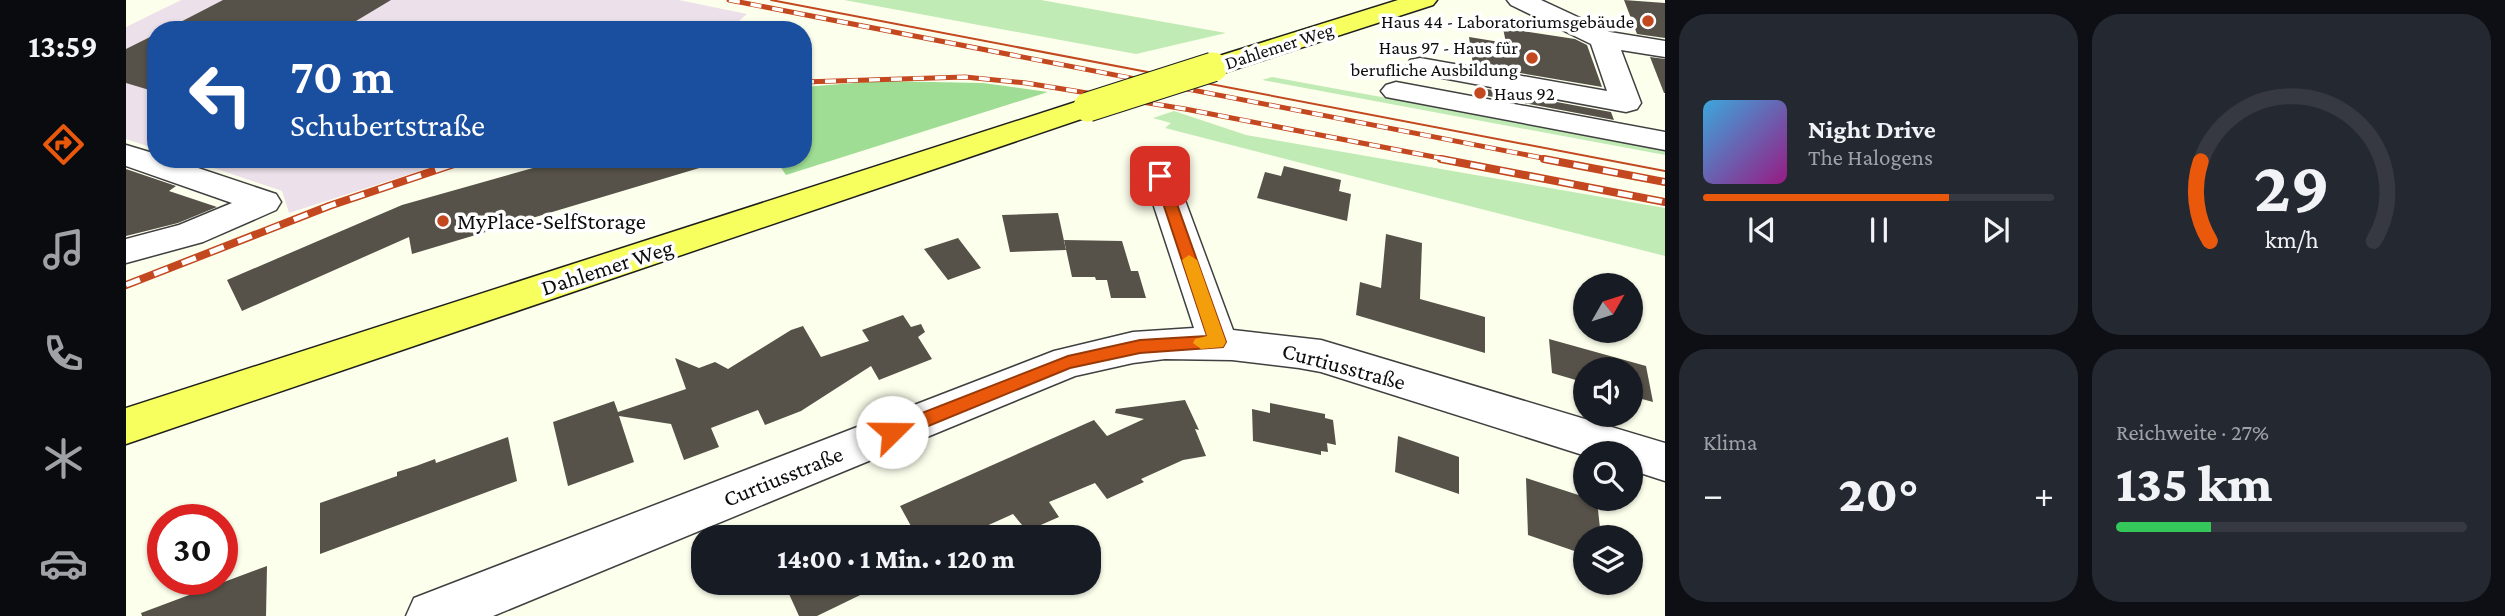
<!DOCTYPE html>
<html lang="de">
<head>
<meta charset="utf-8">
<style>
	:root { --surface:#171b24; --page:#242831; --text:#f1f3f6; --muted:#9ea1a6; --line:#363941; --accent:#ea580c }
	body { margin:0; font-family:"Crimson Pro",serif; background:var(--page); color:var(--text); height:100vh; display:flex; flex-direction:column; font-size:26px; white-space:nowrap }
	* { box-sizing:border-box; margin:0 }
	p { font-size:23px; color:var(--muted) }
	.icon { flex:none; width:38px; height:38px; fill:none; stroke:currentColor; stroke-width:2; stroke-linecap:round; stroke-linejoin:round }
	.map { position:relative; flex:1; overflow:hidden }
	.drawer { display:flex; flex-direction:column; gap:14px; padding:14px; background:#0d0f14; width:840px }
	.drawer>* { flex:none }
	.banner { position:absolute; left:21px; top:21px; width:665px; height:147px; border-radius:28px; box-shadow:0 2px 5px #0004; background:#1a4fa0; color:#fff; overflow:hidden }
	.needle { width:46px; rotate:51deg }
	.controls { position:absolute; left:1447px; top:273px; display:grid; gap:14px }
	.controls a { display:grid; place-items:center; width:70px; height:70px; border-radius:50%; background:var(--surface); box-shadow:0 2px 5px #0004; font-size:35px }
	.speed { position:absolute; left:21px; top:504px; display:flex; gap:14px; font-size:35px; font-weight:700; text-align:center }
	.speed>* { display:grid; place-content:center; width:91px; height:91px; border-radius:50%; background:var(--surface); box-shadow:0 2px 5px #0004; line-height:1 }
	.speed .limit { border:10px solid #d22; background:#fff; color:#111 }
	.pin { position:absolute; display:grid; place-items:center; width:60px; height:60px; color:#fff; margin:-30px; border-radius:14px; box-shadow:0 4px 10px #0006 }
	.me { position:absolute; width:77px; margin:-38px; rotate:68deg; stroke-linejoin:round; filter:drop-shadow(0 0 5px #0008) }
	.turn { display:flex; align-items:center; gap:24px; height:147px; padding:0 28px; font-size:32px }
	.turn .icon { width:91px; height:91px; stroke-width:2.5 }
	.turn b { display:block; font-size:49px; line-height:60px }
	.big { font-size:52px; font-weight:800; line-height:1.1 }
	.drawer .card { flex:1; display:flex; flex-direction:column; justify-content:center; gap:10px; min-width:0; padding:0 24px; border-radius:28px; background:var(--page) }
	.drawer .dial { align-items:center; gap:0 }
	.dial svg { height:182px; overflow:visible; fill:none; stroke:var(--line); stroke-width:7; stroke-linecap:round; text-anchor:middle }
	.dial text { fill:var(--text); stroke:none }
	.song { display:flex; align-items:center; gap:21px }
	.cover { width:84px; height:84px; border-radius:10px; background:linear-gradient(135deg,hsl(200 70% 55%),hsl(310 70% 35%)) }
	.played { height:7px; border-radius:4px; background:linear-gradient(90deg,var(--accent) 70%,var(--line) 70%) }
	.keys { display:flex; justify-content:space-around; direction:ltr }
	.heat { display:flex; justify-content:space-between; align-items:center; font-size:38px; direction:ltr }
	.charge { height:10px; border-radius:5px; background:linear-gradient(90deg,#34c759 27%,var(--line) 0) }
	.drawer .tiles { flex:1; display:grid; gap:14px; grid-template-columns:repeat(2,1fr) }
	.trip { position:absolute; left:565px; top:525px; width:410px; height:70px; border-radius:28px; background:var(--surface); box-shadow:0 2px 5px #0004; font-weight:800; line-height:70px; text-align:center }
	main { display:flex; flex:1; min-height:0 }
	.menu { display:flex; flex-direction:column; width:126px; justify-content:space-around; align-items:center; background:#090b0e; color:var(--muted) }
	.menu .icon { width:49px; height:49px }
	.menu .active { color:var(--accent) }
	.menu b { font-size:32px; color:var(--text) }
	.map>svg:first-child { display:block }
</style>
</head>
<body>
<main>
<nav class="menu">
<b>13:59</b>
<svg class="icon active" aria-label="directions" viewBox="0 0 24 24"><path d="M12 3l9 9-9 9-9-9zM9 14v-3h6M13 9l2 2-2 2"/></svg>
<svg class="icon" aria-label="music" viewBox="0 0 24 24"><path d="M9 18V5l10-2v13"/><circle cx="6" cy="18" r="3"/><circle cx="16" cy="16" r="3"/></svg>
<svg class="icon" aria-label="phone" viewBox="0 0 24 24"><path d="M5 4h4l2 5-3 2q2 4 5 5l2-3 5 2v4C11 20 4 13 5 4z"/></svg>
<svg class="icon" aria-label="climate" viewBox="0 0 24 24"><path d="M12 3v18M4 7l16 10M4 17L20 7"/></svg>
<svg class="icon" aria-label="car" viewBox="0 0 24 24"><path d="M5 17H2v-5l4-1 3-4h7l3 4 3 1v5h-3M9 17h6M6 11h13"/><circle cx="7" cy="17" r="2"/><circle cx="17" cy="17" r="2"/></svg>
</nav>
<div class="map">
<svg width="1539" height="616" viewBox="0 0 1539 616">
	<rect width="100%" height="100%" fill="#fdffed"/>
	<!-- industrial -->
	<g fill="#ece1ea">
		<path d="M55 0H553L621 14 603 30H30V149L0 139V27Z"/>
		<path d="M61 159H331L163 213 156 191Z"/>
	</g>
	<!-- green -->
	<g fill="#c1ebb5">
		<path d="M718 0H915L1100 33 1010 54Z"/>
		<path d="M1146 77 1539 149V155L1136 80Z"/>
		<path d="M1048 111 1120 135 1539 208V256L1039 128 1045 123 1027 118Z"/>
	</g>
	<!-- forest -->
	<path fill="#9fdd94" d="M754 81 857 83 922 92 660 175 649 159H677V87Z"/>
	<!-- building -->
	<g fill="#565249">
		<path d="M97 0H265L215 30H39Z"/>
		<path d="M1498 0 1539 3V38L1511 34Z"/>
		<path d="M1377 28 1449 39 1461 45 1476 87 1347 65 1343 37 1380 43Z"/>
		<path d="M30 34V92L0 83V49Z"/>
		<path d="M1524 57 1539 59V93H1538Z"/>
		<path d="M1350 87 1485 112 1488 120 1351 94Z"/>
		<path d="M439 159H579L580 166 286 254 283 237 116 311 101 280 276 205Z"/>
		<path d="M1158 166 1215 180 1213 191 1225 194 1221 221 1131 198 1139 172 1155 176Z"/>
		<path d="M0 169 50 186 43 191 91 207 52 223 0 236Z"/>
		<path d="M932 213 940 250 884 252 876 215Z"/>
		<path d="M1260 234 1296 243 1294 299 1359 317V353L1230 315 1234 282 1255 288Z"/>
		<path d="M832 238 855 268 822 280 798 249Z"/>
		<path d="M938 240 996 241 1005 271H1012L1020 298H985L981 280H970L969 277H946Z"/>
		<path d="M777 315 785 327 795 324 799 332 792 337 806 359 753 380 745 366 675 411 639 425 632 410 585 428 593 447 558 460 545 424 493 416 508 462 442 486 427 422 488 401 492 412 560 389 549 358 573 368 589 362 602 369 665 330 677 326 695 357 743 341 736 330Z"/>
		<path d="M1423 339 1520 366 1527 402 1505 396V369H1460V383L1426 373Z"/>
		<path d="M1059 400 1073 430 1069 429 1080 456 1057 460 1015 479 1018 482 981 499 969 483 923 502 933 517 901 531 887 514 836 537H791L774 506 968 420 981 436 1018 419 989 413 990 409Z"/>
		<path d="M1144 403 1199 414V418L1207 420 1210 445 1201 443 1202 452 1195 451V455L1127 441 1126 409 1144 413Z"/>
		<path d="M1272 436 1333 457V494L1269 472Z"/>
		<path d="M382 437 391 481 194 554V503L271 476V472L290 466 309 459 310 463Z"/>
		<path d="M1400 478 1471 501 1475 537H1460V555L1402 535Z"/>
		<path d="M141 566 140 616H16L15 613Z"/>
		<path d="M658 583H759L691 616H673Z"/>
	</g>
	<g fill="none" stroke-linecap="round" stroke-linejoin="round">
		<!-- minor casing -->
		<g stroke="#404040" stroke-width="3">
			<g id="minor">
				<path d="M1381 0H1415L1484 32 1539 41V57L1495 50 1515 103 1511 109 1500 112 1284 72 1280 66 1284 60 1294 58 1481 91 1465 44 1385 5Z"/>
				<path d="M1270 82 1539 132V150L1260 97 1255 91 1260 85Z"/>
				<path d="M0 145 30 154V159H45L150 194 155 202 150 210 77 242 0 263V239L53 225 106 203 0 166Z"/>
				<path d="M1034 166 1046 169 1050 176 1107 330 1195 340 1539 443V481L1505 470V453H1460V456L1195 372 1173 368 1106 360 1039 359 1007 363 949 376 367 616H280L288 598 928 351 1007 332 1068 328 1018 176 1022 169Z"/>
			</g>
		</g>
		<!-- major casing -->
		<g stroke="#1e1e1e" stroke-width="3">
			<g id="major">
				<path d="M1272 0H1311L1307 5 1097 73 1087 75 1077 73 1073 67 1077 61Z"/>
				<path d="M962 98 973 101 977 107 973 113 0 444V408Z"/>
			</g>
		</g>
		<!-- minor -->
		<use href="#minor" fill="#fff" fill-rule="evenodd"/>
		<!-- major -->
		<use href="#major" fill="#f6ff5e" fill-rule="evenodd"/>
		<!-- tram -->
		<path stroke="#c3471f" stroke-width="2" d="M645 0 1539 171"/>
		<!-- rail-far1 casing -->
		<g stroke="#c3471f" stroke-width="5">
			<g id="rail-far1">
				<path d="M603 0 1427 160"/>
				<path d="M677 82 839 77 900 83 1059 109 1324 160"/>
				<path d="M339 160 343 159"/>
			</g>
		</g>
		<!-- rail casing -->
		<g stroke="#c3471f" stroke-width="8">
			<g id="rail">
				<path d="M1315 159 1539 202"/>
				<path d="M1418 159 1539 182"/>
				<path d="M0 285 203 206 343 159"/>
			</g>
		</g>
		<!-- rail-far1 -->
		<use href="#rail-far1" stroke="#fff" stroke-width="3.5" stroke-dasharray="11" stroke-linecap="butt"/>
		<!-- rail -->
		<use href="#rail" stroke="#fff" stroke-width="5" stroke-dasharray="15" stroke-linecap="butt"/>
		<!-- major-bridge casing -->
		<g stroke="#1e1e1e" stroke-width="31" stroke-linecap="butt">
			<path id="major-bridge" d="M962 107 1087 67"/>
		</g>
		<!-- major-bridge -->
		<use href="#major-bridge" stroke="#f6ff5e" stroke-width="29"/>
	</g>
	<!-- route -->
	<path fill="#ea580c" stroke="#983908" stroke-width="2" d="M1034 172 1041 176 1100 342 1097 347 1014 353 944 368 773 438 766 440 760 438 757 432 760 427 942 356 1014 340 1081 336 1028 176Z"/>
	<!-- slow -->
	<path fill="#f59e0b" d="M1063 255 1071 260 1100 342 1097 347 1075 349 1067 343 1069 339 1081 336 1056 260Z"/>
	<!-- markers -->
	<g fill="#c3471f" stroke="#fff" stroke-width="2.5">
		<circle cx="1522" cy="21" r="7"/>
		<circle cx="1406" cy="58" r="7"/>
		<circle cx="1354" cy="93" r="7"/>
		<circle cx="317" cy="221" r="7"/>
	</g>
	<g text-anchor="middle" dominant-baseline="central" stroke-width="7" stroke-linejoin="round" paint-order="stroke">
		<!-- far-poi labels -->
		<g font-size="19" fill="#0d0d0d" stroke="#fff" text-anchor="end">
			<text x="1508" y="21">Haus 44 - Laboratoriumsgebäude</text>
			<text x="1392" y="47">Haus 97 - Haus für<tspan x="1392" dy="22">berufliche Ausbildung</tspan></text>
			<text x="1368" y="93" text-anchor="start">Haus 92</text>
		</g>
		<!-- far-street labels -->
		<g font-size="19" fill="#0d0d0d" stroke="#fff">
			<text transform="translate(1153 46) rotate(-18)">Dahlemer Weg</text>
		</g>
		<!-- poi labels -->
		<g font-size="23" fill="#0d0d0d" stroke="#fff" text-anchor="start">
			<text x="331" y="221">MyPlace-SelfStorage</text>
		</g>
		<!-- street labels -->
		<g font-size="23" fill="#0d0d0d" stroke="#fff">
			<text transform="translate(481 267) rotate(-18)">Dahlemer Weg</text>
			<text transform="translate(1218 366) rotate(15)">Curtiusstraße</text>
			<text transform="translate(657 476) rotate(-22)">Curtiusstraße</text>
		</g>
	</g>
</svg>
<div class="controls">
<a><svg class="needle" viewBox="-14 -14 28 28"><path d="M0-13l5 13h-10z" fill="#e53935"/><path d="M0 13l5-13h-10z" fill="#9ea1a6"/></svg></a>
<a><svg class="icon" aria-label="sound" viewBox="0 0 24 24"><path d="M4 9h4l5-4v14l-5-4H4zM17 9q2 3 0 6"/></svg></a>
<a><svg class="icon" aria-label="search" viewBox="0 0 24 24"><circle cx="10" cy="10" r="6"/><path d="M15 15l6 6"/></svg></a>
<a><svg class="icon" aria-label="layers" viewBox="0 0 24 24"><path d="M12 4l9 5-9 5-9-5zM3 14l9 5 9-5"/></svg></a>
</div>
<div class="speed"><div class="limit">30</div></div>
<div class="pin" style="left:1034px;top:176px;background:#d93025"><svg class="icon" aria-label="arrive" viewBox="0 0 24 24"><path d="M6 21V4h12l-3 4 3 4H6"/></svg></div>
<svg class="me" style="left:766px;top:432px" viewBox="-20 -20 40 40"><circle r="19" fill="#fff"/><path d="M0-13L10 11 0 6-10 11z" fill="#ea580c"/></svg>
<div class="trip">14:00 · 1 Min. · 120 m</div>
<div class="banner">
<div class="turn"><svg class="icon" aria-label="left" viewBox="0 0 24 24"><path d="M17 20v-9H6M10 6l-5 5 5 5"/></svg><div><b>70 m</b>Schubertstraße</div></div>
</div>
</div>
<section class="drawer">
<div class="tiles">
<div class="card">
<div class="song"><i class="cover"></i><div><b>Night Drive</b><p>The Halogens</p></div></div>
<div class="played"></div>
<div class="keys"><svg class="icon" aria-label="previous" viewBox="0 0 24 24"><path d="M18 5L8 12l10 7zM5 5v14"/></svg><svg class="icon" aria-label="pause" viewBox="0 0 24 24"><path d="M8 5v14M16 5v14"/></svg><svg class="icon" aria-label="next" viewBox="0 0 24 24"><path d="M6 5l10 7-10 7zM19 5v14"/></svg></div>
</div>
<div class="card dial"><svg viewBox="0 0 100 80">
<path d="M14 69A42 42 0 1 1 86 69"/>
<path d="M14 69A42 42 0 0 1 10 34" stroke="#ea580c"/>
<text x="50" y="56" font-size="32" font-weight="700">29</text>
<text x="50" y="72" font-size="11">km/h</text>
</svg></div>
<div class="card"><p>Klima</p>
<div class="heat"><a>−</a><b class="big">20°</b><a>+</a></div>
</div>
<div class="card"><p>Reichweite · 27%</p><b class="big">135 km</b><div class="charge"></div></div>
</div>
</section>
</main>
</body>
</html>
